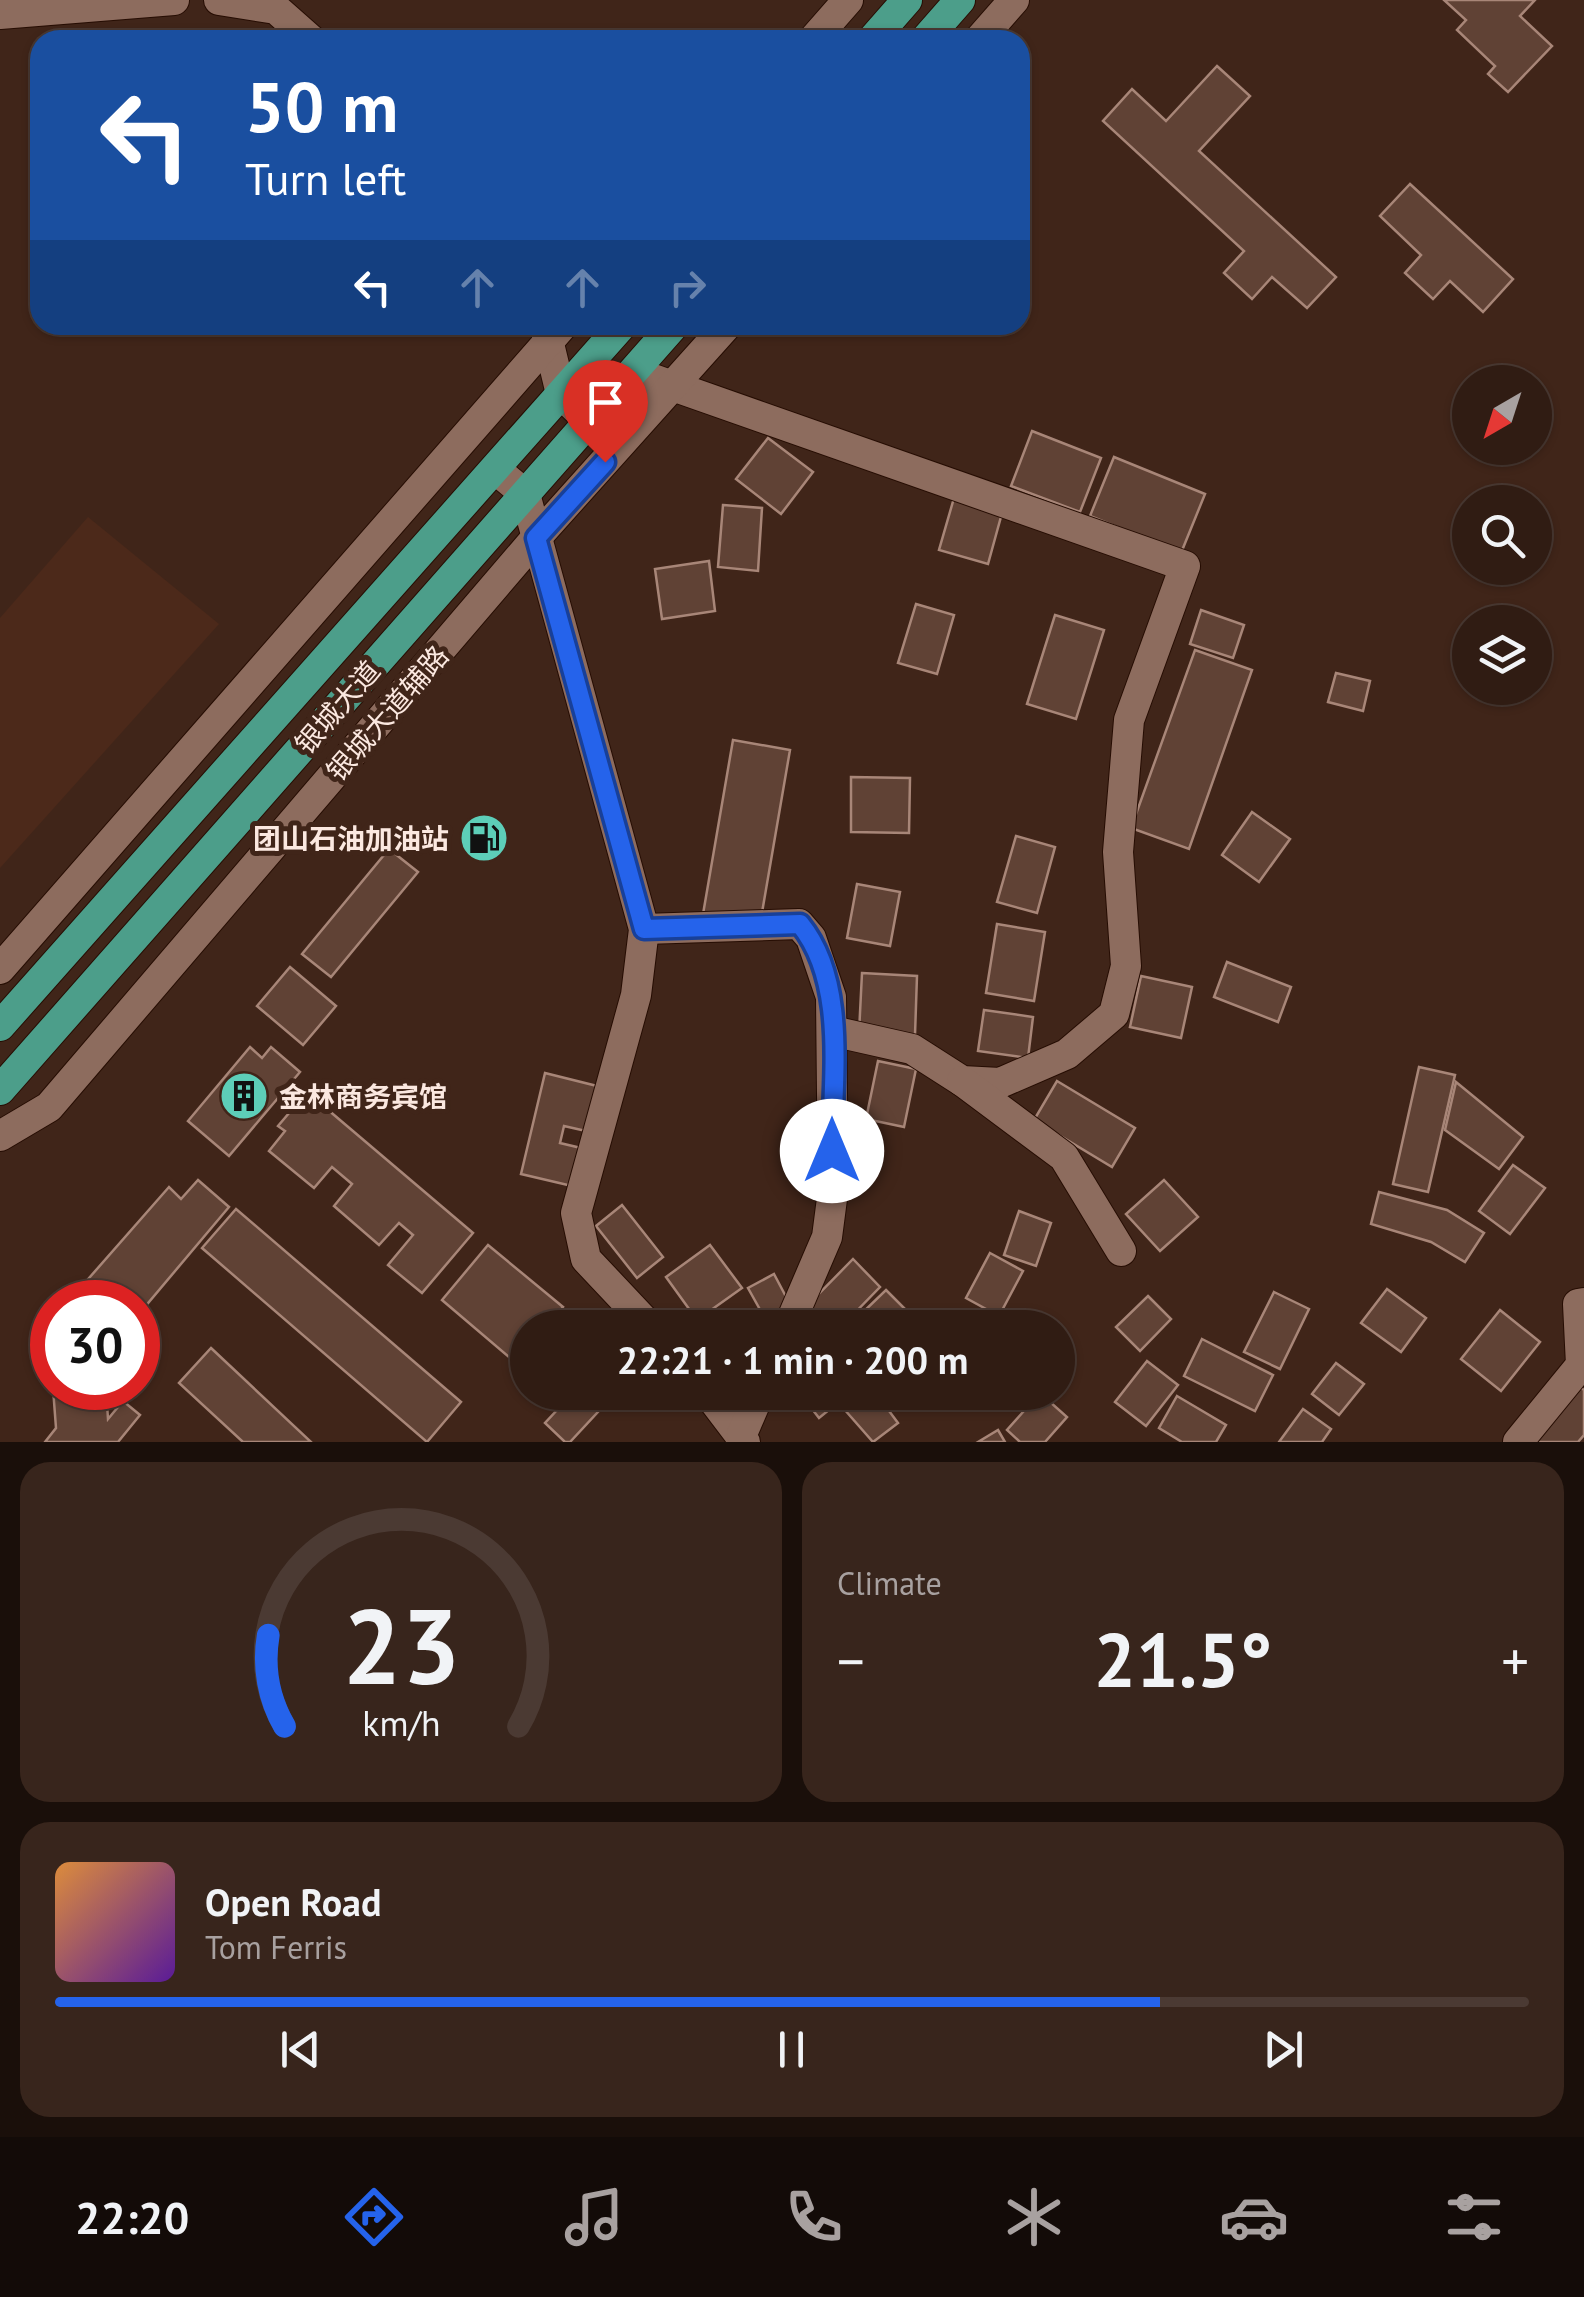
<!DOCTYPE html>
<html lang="en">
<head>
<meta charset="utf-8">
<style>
	:root { --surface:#301c13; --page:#38251c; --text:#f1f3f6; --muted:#a8a1a0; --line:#4b3a33; --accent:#2563eb }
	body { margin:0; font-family:"PT Sans","Noto Sans SC",sans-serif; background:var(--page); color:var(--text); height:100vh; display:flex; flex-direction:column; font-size:38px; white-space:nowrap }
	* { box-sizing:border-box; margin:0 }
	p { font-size:32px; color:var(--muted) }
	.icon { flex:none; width:55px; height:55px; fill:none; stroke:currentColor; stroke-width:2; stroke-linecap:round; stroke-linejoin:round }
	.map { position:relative; height:1442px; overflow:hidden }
	.drawer { display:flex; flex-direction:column; gap:20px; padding:20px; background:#1a0f0a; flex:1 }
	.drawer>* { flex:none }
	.hud { position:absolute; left:30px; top:30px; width:1000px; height:305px; border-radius:30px; box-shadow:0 2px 8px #0004,0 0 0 2px var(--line); background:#1a4fa0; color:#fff; overflow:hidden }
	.needle { width:65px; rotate:219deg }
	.tools { position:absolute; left:1452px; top:365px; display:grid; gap:20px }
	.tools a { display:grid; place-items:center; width:100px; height:100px; border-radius:50%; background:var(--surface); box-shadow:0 2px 8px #0004,0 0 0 2px var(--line); font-size:50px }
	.speed { position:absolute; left:30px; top:1280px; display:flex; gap:20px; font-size:50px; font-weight:700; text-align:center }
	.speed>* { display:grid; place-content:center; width:130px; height:130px; border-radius:50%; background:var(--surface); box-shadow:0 2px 8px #0004,0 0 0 2px var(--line); line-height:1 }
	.speed .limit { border:15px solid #d22; background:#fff; color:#111 }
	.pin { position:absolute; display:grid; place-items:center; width:85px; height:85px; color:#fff; margin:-102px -42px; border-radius:50% 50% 50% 0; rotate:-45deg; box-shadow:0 0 10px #0007 }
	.pin .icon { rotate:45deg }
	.me { position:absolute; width:110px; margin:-55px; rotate:0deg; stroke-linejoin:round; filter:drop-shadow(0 0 8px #0008) }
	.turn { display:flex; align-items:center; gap:35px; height:210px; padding:0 50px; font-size:45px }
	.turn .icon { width:130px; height:130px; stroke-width:2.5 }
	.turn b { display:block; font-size:70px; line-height:85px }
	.lanes { display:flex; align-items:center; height:95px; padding:0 50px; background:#0003; justify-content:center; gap:50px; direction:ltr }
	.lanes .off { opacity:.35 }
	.big { font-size:75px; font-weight:600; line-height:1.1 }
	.drawer .tile { flex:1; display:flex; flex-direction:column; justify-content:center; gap:15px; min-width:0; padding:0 35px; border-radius:30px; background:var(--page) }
	.drawer .dial { align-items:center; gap:0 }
	.dial svg { height:260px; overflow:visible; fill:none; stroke:var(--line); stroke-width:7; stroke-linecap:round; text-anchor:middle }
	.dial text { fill:var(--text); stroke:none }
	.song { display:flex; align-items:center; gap:30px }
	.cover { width:120px; height:120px; border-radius:15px; background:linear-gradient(135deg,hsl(30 70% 55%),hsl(270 70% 35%)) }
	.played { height:10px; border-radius:5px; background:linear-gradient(90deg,var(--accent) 75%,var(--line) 75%) }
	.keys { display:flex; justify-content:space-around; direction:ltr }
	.heat { display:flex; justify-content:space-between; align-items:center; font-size:55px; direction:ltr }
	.drawer .tiles { flex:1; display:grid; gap:20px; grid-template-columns:1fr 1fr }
	.tile:last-child { grid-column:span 2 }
	.trip { position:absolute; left:510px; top:1310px; width:565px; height:100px; border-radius:50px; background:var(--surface); box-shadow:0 2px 8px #0004,0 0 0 2px var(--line); font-weight:600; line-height:100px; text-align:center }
	.dock { display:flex; height:160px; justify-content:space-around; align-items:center; background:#130b08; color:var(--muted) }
	.dock .icon { width:70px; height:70px }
	.dock .on { color:var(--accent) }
	.dock b { font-size:45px; color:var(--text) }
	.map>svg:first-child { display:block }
</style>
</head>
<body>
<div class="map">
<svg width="1584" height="1442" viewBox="0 0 1584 1442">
	<rect width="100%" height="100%" fill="#402519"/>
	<!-- built -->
	<path fill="#4c291a" d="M88 517 219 624 0 868V618Z"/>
	<!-- building -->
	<g fill="#604235" stroke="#a88678" stroke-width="2.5">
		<path d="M1444 0H1535L1520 16 1552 46 1508 92 1488 74 1495 66 1457 30 1466 20Z"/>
		<path d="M1217 66 1250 96 1199 151 1336 277 1307 308 1272 277 1252 299 1224 273 1244 251 1103 121 1132 89 1166 121Z"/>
		<path d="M1410 184 1513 279 1483 312 1450 281 1433 299 1405 273 1421 255 1380 216Z"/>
		<path d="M1032 431 1101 458 1080 512 1011 486Z"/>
		<path d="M768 438 813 472 781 514 736 479Z"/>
		<path d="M1114 457 1205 494 1181 553 1090 516Z"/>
		<path d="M954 498 1002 513 988 564 939 550Z"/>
		<path d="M723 505 762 508 758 571 718 567Z"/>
		<path d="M709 561 715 611 662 619 655 569Z"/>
		<path d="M916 604 954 615 937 674 898 663Z"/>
		<path d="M1201 610 1244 625 1233 658 1190 644Z"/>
		<path d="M1055 615 1104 630 1076 719 1027 704Z"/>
		<path d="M1195 650 1252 670 1189 849 1131 828Z"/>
		<path d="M1336 673 1370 681 1363 711 1328 702Z"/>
		<path d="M733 740 790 750 759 930 702 920Z"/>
		<path d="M851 777 910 778 909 833 851 832Z"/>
		<path d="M1252 812 1290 839 1259 882 1222 855Z"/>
		<path d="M1016 836 1055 847 1037 913 997 902Z"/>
		<path d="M389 849 418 872 331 977 302 954Z"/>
		<path d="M857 884 900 892 890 946 847 938Z"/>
		<path d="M997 924 1045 932 1034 1001 986 993Z"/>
		<path d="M1227 962 1291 987 1278 1022 1214 997Z"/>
		<path d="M290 967 336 1006 303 1045 257 1006Z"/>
		<path d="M862 973 917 976 915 1035 859 1033Z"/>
		<path d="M1141 976 1192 987 1181 1038 1130 1027Z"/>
		<path d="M984 1010 1033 1017 1028 1058 978 1051Z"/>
		<path d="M250 1047 262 1058 271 1047 300 1072 229 1156 188 1121Z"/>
		<path d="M878 1061 916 1069 904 1127 866 1119Z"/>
		<path d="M1419 1067 1455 1075 1428 1192 1393 1184Z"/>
		<path d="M545 1073 597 1086 586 1131 564 1126 560 1143 581 1148 572 1186 521 1174Z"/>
		<path d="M1057 1081 1135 1128 1112 1167 1034 1120Z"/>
		<path d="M1456 1082 1523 1137 1499 1169 1445 1130Z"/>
		<path d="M307 1092 473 1233 422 1293 388 1265 413 1235 399 1223 379 1245 334 1206 352 1184 332 1167 314 1188 269 1151 285 1131 278 1126Z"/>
		<path d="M1513 1165 1545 1188 1510 1234 1479 1211Z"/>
		<path d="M198 1180 229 1207 138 1315V1302H68L169 1187 181 1199Z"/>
		<path d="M1164 1180 1198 1217 1160 1251 1126 1214Z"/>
		<path d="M1379 1192 1447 1210 1484 1233 1465 1262 1431 1242 1371 1224Z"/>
		<path d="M622 1205 663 1257 637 1278 596 1226Z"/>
		<path d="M236 1209 461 1402 427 1442 202 1248Z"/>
		<path d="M1019 1211 1051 1223 1036 1266 1004 1255Z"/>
		<path d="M488 1245 563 1307 545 1328H528V1349L516 1363 442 1300Z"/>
		<path d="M710 1245 742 1288 697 1320 666 1277Z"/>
		<path d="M990 1253 1023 1271 999 1316 966 1298Z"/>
		<path d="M853 1259 880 1287 840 1328H822L804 1309Z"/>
		<path d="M774 1274 793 1310 768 1324 748 1288Z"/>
		<path d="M1387 1289 1426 1318 1401 1352 1361 1323Z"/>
		<path d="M886 1290 911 1315 898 1328H871L859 1316Z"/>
		<path d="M1274 1292 1309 1309 1280 1369 1244 1352Z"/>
		<path d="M1148 1296 1171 1319 1140 1351 1116 1327Z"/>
		<path d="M1500 1310 1540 1342 1501 1391 1461 1359Z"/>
		<path d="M52 1320V1375L49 1324Z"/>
		<path d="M1202 1339 1273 1375 1255 1411 1184 1376Z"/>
		<path d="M211 1348 311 1442H243L179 1383Z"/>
		<path d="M1147 1361 1178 1385 1146 1426 1115 1402Z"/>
		<path d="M1336 1363 1364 1384 1339 1415 1312 1394Z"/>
		<path d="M1574 1382 1584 1390V1435L1578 1442H1527Z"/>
		<path d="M53 1388H106L108 1419 123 1401 140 1415 118 1442H45L56 1428Z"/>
		<path d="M574 1392H601L609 1400 570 1442H565L545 1423Z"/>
		<path d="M799 1392H851L819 1418Z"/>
		<path d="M866 1392H875L898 1423 873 1442 844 1409Z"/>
		<path d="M1040 1393 1067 1417 1045 1442H1020L1007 1430Z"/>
		<path d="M1177 1396 1226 1425 1216 1442H1182L1159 1428Z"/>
		<path d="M1303 1409 1331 1429 1322 1442H1279Z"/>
		<path d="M998 1430 1005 1442H978Z"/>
	</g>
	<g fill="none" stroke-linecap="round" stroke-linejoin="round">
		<!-- minor casing -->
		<g stroke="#260d03" stroke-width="32">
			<g id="minor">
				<path d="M219 0 276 9 311 40"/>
				<path d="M0 14 174 0"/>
				<path d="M813 40 848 0"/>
				<path d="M979 40 1014 0"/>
				<path d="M545 327 561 394 589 421"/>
				<path d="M633 372 1185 566 1129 720 1118 852 1126 966 1114 1014 1067 1054 1000 1083 962 1081 912 1049 832 1031"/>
				<path d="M495 469 525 494 644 929 636 995 576 1213 586 1259 651 1328"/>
				<path d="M644 929 799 924 811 938 831 997 833 1191 827 1237 788 1328"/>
				<path d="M0 969 563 325"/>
				<path d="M962 1081 1064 1157 1121 1251"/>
				<path d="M0 1136 49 1107 536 538 727 325"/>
				<path d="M707 1392 745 1442"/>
				<path d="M742 1434 760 1392"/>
				<path d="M1518 1442 1581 1365 1578 1304 1584 1303"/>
			</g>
		</g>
		<!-- major casing -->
		<g stroke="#260d03" stroke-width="32">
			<g id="major">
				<path d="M872 40 907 0"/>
				<path d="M925 40 960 0"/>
				<path d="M0 1026 622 325"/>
				<path d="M0 1090 674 325"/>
			</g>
		</g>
		<!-- minor -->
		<use href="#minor" stroke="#8d6c5e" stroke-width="30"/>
		<!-- major -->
		<use href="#major" stroke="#4c9e8a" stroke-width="30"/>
	</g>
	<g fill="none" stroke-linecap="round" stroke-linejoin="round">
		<!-- route casing -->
		<g stroke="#184099" stroke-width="25">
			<path id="route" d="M605 462 536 538 644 929 800 924C848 983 832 1080 832 1151"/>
		</g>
		<!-- route -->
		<use href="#route" stroke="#2563eb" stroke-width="18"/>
	</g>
	<!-- icons -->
	<defs>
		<g id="fuel-disc" transform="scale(2.5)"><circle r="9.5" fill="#5dceb8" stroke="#402519"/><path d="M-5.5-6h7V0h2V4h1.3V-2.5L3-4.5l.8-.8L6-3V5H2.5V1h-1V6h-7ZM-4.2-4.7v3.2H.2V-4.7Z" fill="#111"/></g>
		<g id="building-disc" transform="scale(2.5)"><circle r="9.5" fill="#5dceb8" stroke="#402519"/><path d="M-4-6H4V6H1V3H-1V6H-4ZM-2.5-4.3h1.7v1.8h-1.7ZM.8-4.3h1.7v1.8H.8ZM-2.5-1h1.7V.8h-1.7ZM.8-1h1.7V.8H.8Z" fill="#111"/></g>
	</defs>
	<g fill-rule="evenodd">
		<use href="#fuel-disc" x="484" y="838"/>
		<use href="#building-disc" x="244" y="1096"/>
	</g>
	<g text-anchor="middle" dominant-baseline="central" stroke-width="10" stroke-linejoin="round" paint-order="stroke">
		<!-- street labels -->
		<g font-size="28" fill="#fbe8e0" stroke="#402519">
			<text transform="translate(337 707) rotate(-49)">银城大道</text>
			<text transform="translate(387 713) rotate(-49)">银城大道辅路</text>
		</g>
		<!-- poi labels -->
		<g font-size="28" font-weight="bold" fill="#fbe8e0" stroke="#402519" text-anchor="end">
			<text x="449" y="838">团山石油加油站</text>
			<text x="279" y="1096" text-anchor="start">金林商务宾馆</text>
		</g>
	</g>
</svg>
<div class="tools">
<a><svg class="needle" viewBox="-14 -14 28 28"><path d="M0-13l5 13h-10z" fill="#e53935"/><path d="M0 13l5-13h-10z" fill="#a8a1a0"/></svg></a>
<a><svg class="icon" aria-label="search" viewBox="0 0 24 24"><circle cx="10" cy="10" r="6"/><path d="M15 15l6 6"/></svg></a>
<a><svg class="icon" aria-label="layers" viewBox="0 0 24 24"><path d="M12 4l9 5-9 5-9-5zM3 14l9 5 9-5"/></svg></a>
</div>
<div class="speed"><div class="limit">30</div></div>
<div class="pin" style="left:605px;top:462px;background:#d93025"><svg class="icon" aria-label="arrive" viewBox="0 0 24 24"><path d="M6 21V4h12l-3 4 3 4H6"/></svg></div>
<svg class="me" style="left:832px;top:1151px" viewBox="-20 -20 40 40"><circle r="19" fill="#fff"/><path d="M0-13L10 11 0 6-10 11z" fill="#2563eb"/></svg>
<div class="trip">22:21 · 1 min · 200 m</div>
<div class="hud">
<div class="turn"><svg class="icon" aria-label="left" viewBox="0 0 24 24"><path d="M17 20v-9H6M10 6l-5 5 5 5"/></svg><div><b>50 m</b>Turn left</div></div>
<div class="lanes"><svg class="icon" aria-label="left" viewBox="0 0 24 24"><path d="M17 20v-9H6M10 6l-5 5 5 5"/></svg><svg class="icon off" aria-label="ahead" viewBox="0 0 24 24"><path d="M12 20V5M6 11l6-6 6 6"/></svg><svg class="icon off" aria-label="ahead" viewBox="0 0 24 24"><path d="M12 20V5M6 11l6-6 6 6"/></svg><svg class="icon off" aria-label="right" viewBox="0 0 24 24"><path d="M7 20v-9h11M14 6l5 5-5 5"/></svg></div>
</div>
</div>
<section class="drawer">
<div class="tiles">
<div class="tile dial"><svg viewBox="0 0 100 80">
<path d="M14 69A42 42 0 1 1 86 69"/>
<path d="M14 69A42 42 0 0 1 9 41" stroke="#2563eb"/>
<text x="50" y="56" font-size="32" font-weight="700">23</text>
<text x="50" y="72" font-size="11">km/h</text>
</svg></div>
<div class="tile"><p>Climate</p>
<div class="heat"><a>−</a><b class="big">21.5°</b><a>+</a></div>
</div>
<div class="tile">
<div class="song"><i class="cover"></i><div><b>Open Road</b><p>Tom Ferris</p></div></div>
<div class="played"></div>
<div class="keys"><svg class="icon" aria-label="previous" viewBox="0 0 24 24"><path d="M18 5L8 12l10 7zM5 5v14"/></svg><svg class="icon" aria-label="pause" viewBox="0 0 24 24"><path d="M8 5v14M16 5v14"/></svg><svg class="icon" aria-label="next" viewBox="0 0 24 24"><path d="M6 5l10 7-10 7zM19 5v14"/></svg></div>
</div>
</div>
</section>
<nav class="dock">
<b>22:20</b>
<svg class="icon on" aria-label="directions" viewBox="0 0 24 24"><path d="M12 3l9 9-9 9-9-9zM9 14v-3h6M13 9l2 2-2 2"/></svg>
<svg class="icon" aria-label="music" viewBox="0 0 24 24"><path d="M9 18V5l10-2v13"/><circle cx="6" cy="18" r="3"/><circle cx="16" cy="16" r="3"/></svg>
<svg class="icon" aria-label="phone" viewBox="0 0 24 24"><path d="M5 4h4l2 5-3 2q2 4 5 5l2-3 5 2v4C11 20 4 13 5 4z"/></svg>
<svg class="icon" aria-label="climate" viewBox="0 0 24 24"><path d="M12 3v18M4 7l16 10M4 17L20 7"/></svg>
<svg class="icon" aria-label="car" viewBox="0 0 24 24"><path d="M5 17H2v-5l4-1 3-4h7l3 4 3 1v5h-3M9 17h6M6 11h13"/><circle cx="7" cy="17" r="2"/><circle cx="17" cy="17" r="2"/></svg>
<svg class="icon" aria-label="filters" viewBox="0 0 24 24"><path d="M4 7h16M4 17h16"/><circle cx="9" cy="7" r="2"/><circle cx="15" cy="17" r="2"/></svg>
</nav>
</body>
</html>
